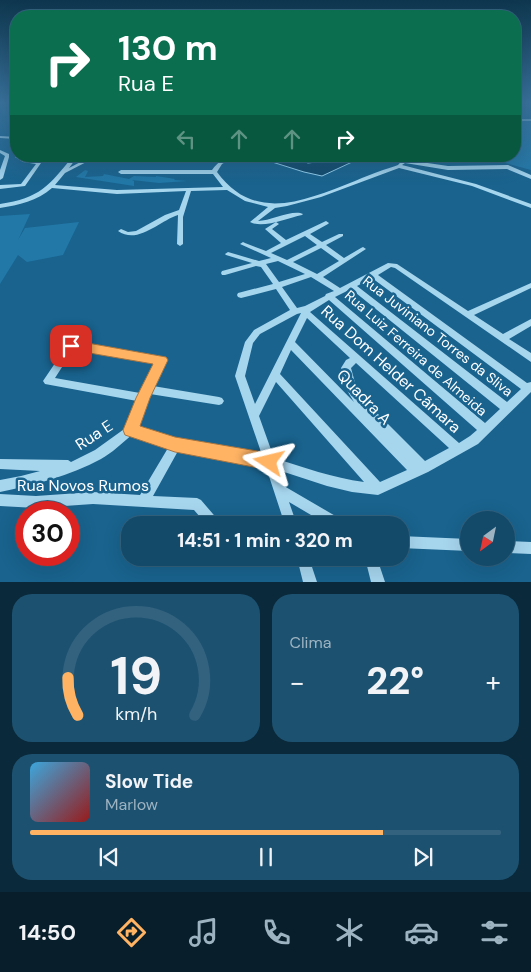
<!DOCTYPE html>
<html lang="pt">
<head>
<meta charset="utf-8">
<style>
	:root { --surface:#134a6a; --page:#1c5170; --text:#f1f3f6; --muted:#9db3c1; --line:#32627e; --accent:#ffb363 }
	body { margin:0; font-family:"DM Sans",sans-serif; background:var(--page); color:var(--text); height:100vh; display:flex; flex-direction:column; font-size:19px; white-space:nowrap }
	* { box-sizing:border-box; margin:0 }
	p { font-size:16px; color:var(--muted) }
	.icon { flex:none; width:28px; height:28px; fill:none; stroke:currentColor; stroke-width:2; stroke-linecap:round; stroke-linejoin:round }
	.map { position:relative; height:582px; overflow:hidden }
	.drawer { display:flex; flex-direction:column; gap:12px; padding:12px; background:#0a293a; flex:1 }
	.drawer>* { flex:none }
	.hud { position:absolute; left:10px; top:10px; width:511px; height:152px; border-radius:20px; box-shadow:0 5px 20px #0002,0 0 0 1px var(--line); background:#0b6e4f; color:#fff; overflow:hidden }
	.needle { width:32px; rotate:213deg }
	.buttons { position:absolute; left:460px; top:511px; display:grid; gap:10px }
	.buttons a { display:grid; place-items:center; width:55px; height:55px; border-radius:50%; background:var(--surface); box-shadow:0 5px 20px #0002,0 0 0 1px var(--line); font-size:25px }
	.speed { position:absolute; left:15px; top:501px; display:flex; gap:10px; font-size:25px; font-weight:700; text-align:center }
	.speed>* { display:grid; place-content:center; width:65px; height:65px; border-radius:50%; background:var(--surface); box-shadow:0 5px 20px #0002,0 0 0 1px var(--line); line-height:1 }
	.speed .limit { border:8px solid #d22; background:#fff; color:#111 }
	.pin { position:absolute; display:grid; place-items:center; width:42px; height:42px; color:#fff; margin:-21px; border-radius:10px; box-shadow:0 2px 8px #0006 }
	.me { position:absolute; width:55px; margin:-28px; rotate:280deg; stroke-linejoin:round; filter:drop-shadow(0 0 4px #0008) }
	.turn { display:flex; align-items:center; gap:18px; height:105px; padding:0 25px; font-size:22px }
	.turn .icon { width:65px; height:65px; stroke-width:2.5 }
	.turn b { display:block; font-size:35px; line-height:42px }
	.lanes { display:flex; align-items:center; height:48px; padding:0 25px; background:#0003; justify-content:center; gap:25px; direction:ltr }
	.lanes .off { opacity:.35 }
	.big { font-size:38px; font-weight:800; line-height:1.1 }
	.drawer .widget { flex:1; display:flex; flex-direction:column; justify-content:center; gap:8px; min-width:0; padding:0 18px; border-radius:20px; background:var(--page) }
	.drawer .dial { align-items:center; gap:0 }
	.dial svg { height:130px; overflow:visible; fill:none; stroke:var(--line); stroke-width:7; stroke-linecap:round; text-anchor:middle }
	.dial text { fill:var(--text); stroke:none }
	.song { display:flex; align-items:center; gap:15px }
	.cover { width:60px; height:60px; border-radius:8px; background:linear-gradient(135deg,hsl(200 70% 55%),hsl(0 70% 35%)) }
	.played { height:5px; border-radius:2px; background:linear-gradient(90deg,var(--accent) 75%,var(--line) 75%) }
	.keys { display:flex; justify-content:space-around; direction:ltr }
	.heat { display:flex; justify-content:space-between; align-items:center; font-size:28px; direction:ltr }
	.drawer .tiles { flex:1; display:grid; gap:12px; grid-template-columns:1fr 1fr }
	.widget:last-child { grid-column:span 2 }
	.trip { position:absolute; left:121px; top:516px; width:288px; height:50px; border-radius:20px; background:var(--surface); box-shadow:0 5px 20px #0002,0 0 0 1px var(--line); font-weight:800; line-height:50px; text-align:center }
	.menu { display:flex; height:80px; justify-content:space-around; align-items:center; background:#081e2a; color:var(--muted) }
	.menu .icon { width:35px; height:35px }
	.menu .active { color:var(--accent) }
	.menu b { font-size:22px; color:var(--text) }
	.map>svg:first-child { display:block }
</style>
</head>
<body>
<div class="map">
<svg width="531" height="582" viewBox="0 0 531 582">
	<rect width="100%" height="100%" fill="#19638e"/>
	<!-- green -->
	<g fill="#2278a7">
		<path d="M515 121H531V170L502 162 466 161 445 156H515Z"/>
		<path d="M286 156H343C325 163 303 166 286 156Z"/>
		<path d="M85 170 88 171 85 177 103 176 104 174 129 179 134 176 156 177V176L175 179 174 180 187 181 159 183 132 180 134 181V186L76 177Z"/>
		<path d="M30 214 18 240 25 228 79 222 63 255 27 262 18 255 0 284V216Z"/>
	</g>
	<!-- water -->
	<path fill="#11496b" stroke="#98d3f1" d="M253 156H286L308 163 332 160 343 156H365L322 176 304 172Z"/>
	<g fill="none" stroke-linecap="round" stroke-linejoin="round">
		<!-- minor -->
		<g fill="#a6d5ee" fill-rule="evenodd">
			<rect x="515" y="119" width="16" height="2"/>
			<path d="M0 136 16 137V139L0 138Z"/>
			<path d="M0 150 9 154V157L3 178 0 180V170L5 156 0 153Z"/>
			<path d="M16 155V156H21L26 160 41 163 25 186 0 189V185L21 184 36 164 23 162 15 157V156Z"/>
			<path d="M73 156H78L69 168 92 156H98L65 173 55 185 117 190 223 187 213 174H121L118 172 121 170H212C218 162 225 156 236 156L222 164 217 172C255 224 306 200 355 181 364 177 374 173 383 170 388 168 394 167 398 165 401 162 403 159 405 156H410L407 160 448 166 508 165 531 175V179L507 169 448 170 405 163 402 165 476 184 531 204V208L472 186 399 168 321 197 287 206 275 208 258 221C271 221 293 209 303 214L302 215C287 218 263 229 250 222L268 207 245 201 227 190 191 191 183 217V244L180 246 177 244 178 215C159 221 138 245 118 231L121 229 128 232 136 231 165 215 179 210 186 191 117 194 52 188C37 201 19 205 0 208V204C40 198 49 186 73 156Z"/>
			<path d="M121 156 140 158 171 156 140 160Z"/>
			<path d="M326 221 329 223 328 224 310 234 322 242 339 234H343V236L326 245 344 258 361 248 363 247 366 249 323 277 340 288 388 263 397 264 468 311 531 283V288L474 315 503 334 531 319V326L509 339 531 353V362L395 268 391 267 378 275 527 383 531 382V392L478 444 428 472 378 495 352 492 327 486 278 470 284 486 344 521 346 525H328L289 502 297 525H285L266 467 178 451 153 496 197 498 201 500 219 521 221 525H207L194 510 93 504 36 508 0 506V494L36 496 93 492 140 495 168 448 132 435C122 443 112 453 101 459 70 476 34 485 0 492V480L21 476 40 471 0 469V459L68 460 71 462 95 450 127 427 137 401 45 384 43 381 45 378 68 344 71 343 164 357 165 360 153 386 219 397 222 398 224 401 222 404 219 405 150 394 137 427 175 440 262 455 235 376 245 342 254 330 290 310 276 289 241 298 238 297 237 295 238 293 273 284 261 267 256 266 225 275H222L221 273 222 271 252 263 226 255 225 254 228 252 259 261 271 258 240 244 243 242 245 243 266 251 281 243 265 229 276 222 279 224 272 229 286 240ZM305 236 317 245 287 260 271 253ZM321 248 339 261 317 274 293 262ZM278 261 305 274 279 282 266 264ZM311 277 334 291 326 294 325 296 305 306 297 308 282 287ZM372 278 521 389 507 402 357 286ZM351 289 500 409 485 423 335 297ZM329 300 477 430 470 436 459 443 310 312ZM301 313 255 404 245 376 253 343 260 334 297 314ZM307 318 350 358 346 360 341 368 348 392 354 402 295 342ZM73 350 155 363 140 393 55 378ZM291 350 407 470 380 482 280 374ZM356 363 449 448 425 461 362 398 357 390 351 368ZM276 382 364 482C333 478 303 467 274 458L259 416Z"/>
			<path d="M400 536 469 539V551L400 548Z"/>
			<path d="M506 541 531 542V554L506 553Z"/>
			<path d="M297 558H309L317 582H303Z"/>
			<path d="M365 558H377L385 582H371Z"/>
		</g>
	</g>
	<!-- wall -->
	<path fill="#226c94" d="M173 156H184L183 163H177L176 161H174Z"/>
	<!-- sky -->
	<linearGradient id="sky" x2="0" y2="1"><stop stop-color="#0e364e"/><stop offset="0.56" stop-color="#38719b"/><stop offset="1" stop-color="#38719b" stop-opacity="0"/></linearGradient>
	<rect width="531" height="183" fill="url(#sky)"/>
	<!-- route -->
	<path fill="#ffb363" stroke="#a67440" d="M71 340 166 357 168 360 150 398 140 426 175 437 269 453 275 456 277 462 275 467 269 470 175 452 125 435 123 430 136 398 153 364 66 349 64 346 66 342Z"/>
	<g text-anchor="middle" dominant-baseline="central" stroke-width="5" stroke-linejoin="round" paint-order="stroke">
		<!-- street labels -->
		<g font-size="14" fill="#fff" stroke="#19638e">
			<text transform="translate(438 336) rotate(38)">Rua Juviniano Torres da Sliva</text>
			<text transform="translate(416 353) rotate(41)">Rua Luiz Ferreira de Almeida</text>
		</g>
		<!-- near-street labels -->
		<g font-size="16" fill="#fff" stroke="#19638e">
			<text transform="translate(391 369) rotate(42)">Rua Dom Helder Câmara</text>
			<text transform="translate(364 397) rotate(46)">Quadra A</text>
			<text transform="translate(94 435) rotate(-33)">Rua E</text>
			<text x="83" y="485">Rua Novos Rumos</text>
		</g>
	</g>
</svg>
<div class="buttons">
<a><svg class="needle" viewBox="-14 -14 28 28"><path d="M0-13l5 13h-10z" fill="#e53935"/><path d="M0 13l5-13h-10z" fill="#9db3c1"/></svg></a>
</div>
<div class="speed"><div class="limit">30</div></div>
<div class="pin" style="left:71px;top:346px;background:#d93025"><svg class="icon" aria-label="arrive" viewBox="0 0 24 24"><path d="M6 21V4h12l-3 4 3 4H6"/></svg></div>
<svg class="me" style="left:269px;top:462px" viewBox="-20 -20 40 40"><path d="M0-17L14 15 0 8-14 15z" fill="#ffb363" stroke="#fff" stroke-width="4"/></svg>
<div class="trip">14:51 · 1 min · 320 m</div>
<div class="hud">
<div class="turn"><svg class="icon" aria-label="right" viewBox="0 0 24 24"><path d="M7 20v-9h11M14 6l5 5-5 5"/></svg><div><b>130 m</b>Rua E</div></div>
<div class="lanes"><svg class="icon off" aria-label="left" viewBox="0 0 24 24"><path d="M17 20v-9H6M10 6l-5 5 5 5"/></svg><svg class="icon off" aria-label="ahead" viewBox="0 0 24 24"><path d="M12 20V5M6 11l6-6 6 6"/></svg><svg class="icon off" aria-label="ahead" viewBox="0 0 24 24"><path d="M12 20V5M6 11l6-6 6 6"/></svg><svg class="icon" aria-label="right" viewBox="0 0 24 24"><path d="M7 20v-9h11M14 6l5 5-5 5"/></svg></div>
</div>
</div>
<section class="drawer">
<div class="tiles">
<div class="widget dial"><svg viewBox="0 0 100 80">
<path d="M14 69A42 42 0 1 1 86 69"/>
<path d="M14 69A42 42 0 0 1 8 46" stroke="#ffb363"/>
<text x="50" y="56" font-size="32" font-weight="700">19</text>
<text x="50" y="72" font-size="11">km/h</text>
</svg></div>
<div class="widget"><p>Clima</p>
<div class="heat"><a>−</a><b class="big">22°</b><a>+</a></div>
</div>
<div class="widget">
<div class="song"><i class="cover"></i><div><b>Slow Tide</b><p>Marlow</p></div></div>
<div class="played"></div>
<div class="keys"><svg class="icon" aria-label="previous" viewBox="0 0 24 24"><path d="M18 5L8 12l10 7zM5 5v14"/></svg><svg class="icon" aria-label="pause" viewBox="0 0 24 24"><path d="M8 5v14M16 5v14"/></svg><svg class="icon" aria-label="next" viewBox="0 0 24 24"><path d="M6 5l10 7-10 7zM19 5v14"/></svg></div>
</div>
</div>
</section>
<nav class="menu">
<b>14:50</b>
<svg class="icon active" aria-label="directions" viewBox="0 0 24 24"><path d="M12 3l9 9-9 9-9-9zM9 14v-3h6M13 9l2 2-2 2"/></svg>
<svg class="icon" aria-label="music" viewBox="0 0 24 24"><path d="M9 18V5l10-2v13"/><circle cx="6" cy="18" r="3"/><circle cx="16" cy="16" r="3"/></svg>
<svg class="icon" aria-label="phone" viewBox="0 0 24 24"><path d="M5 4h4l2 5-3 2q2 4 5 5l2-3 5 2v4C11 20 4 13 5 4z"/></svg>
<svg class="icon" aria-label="climate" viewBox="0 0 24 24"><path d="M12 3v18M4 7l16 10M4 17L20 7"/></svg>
<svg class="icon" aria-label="car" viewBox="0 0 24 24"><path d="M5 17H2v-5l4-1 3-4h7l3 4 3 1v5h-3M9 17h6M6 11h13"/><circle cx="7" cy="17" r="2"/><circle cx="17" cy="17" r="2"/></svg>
<svg class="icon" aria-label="filters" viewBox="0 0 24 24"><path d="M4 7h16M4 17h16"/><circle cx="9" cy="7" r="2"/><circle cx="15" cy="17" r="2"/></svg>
</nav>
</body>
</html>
